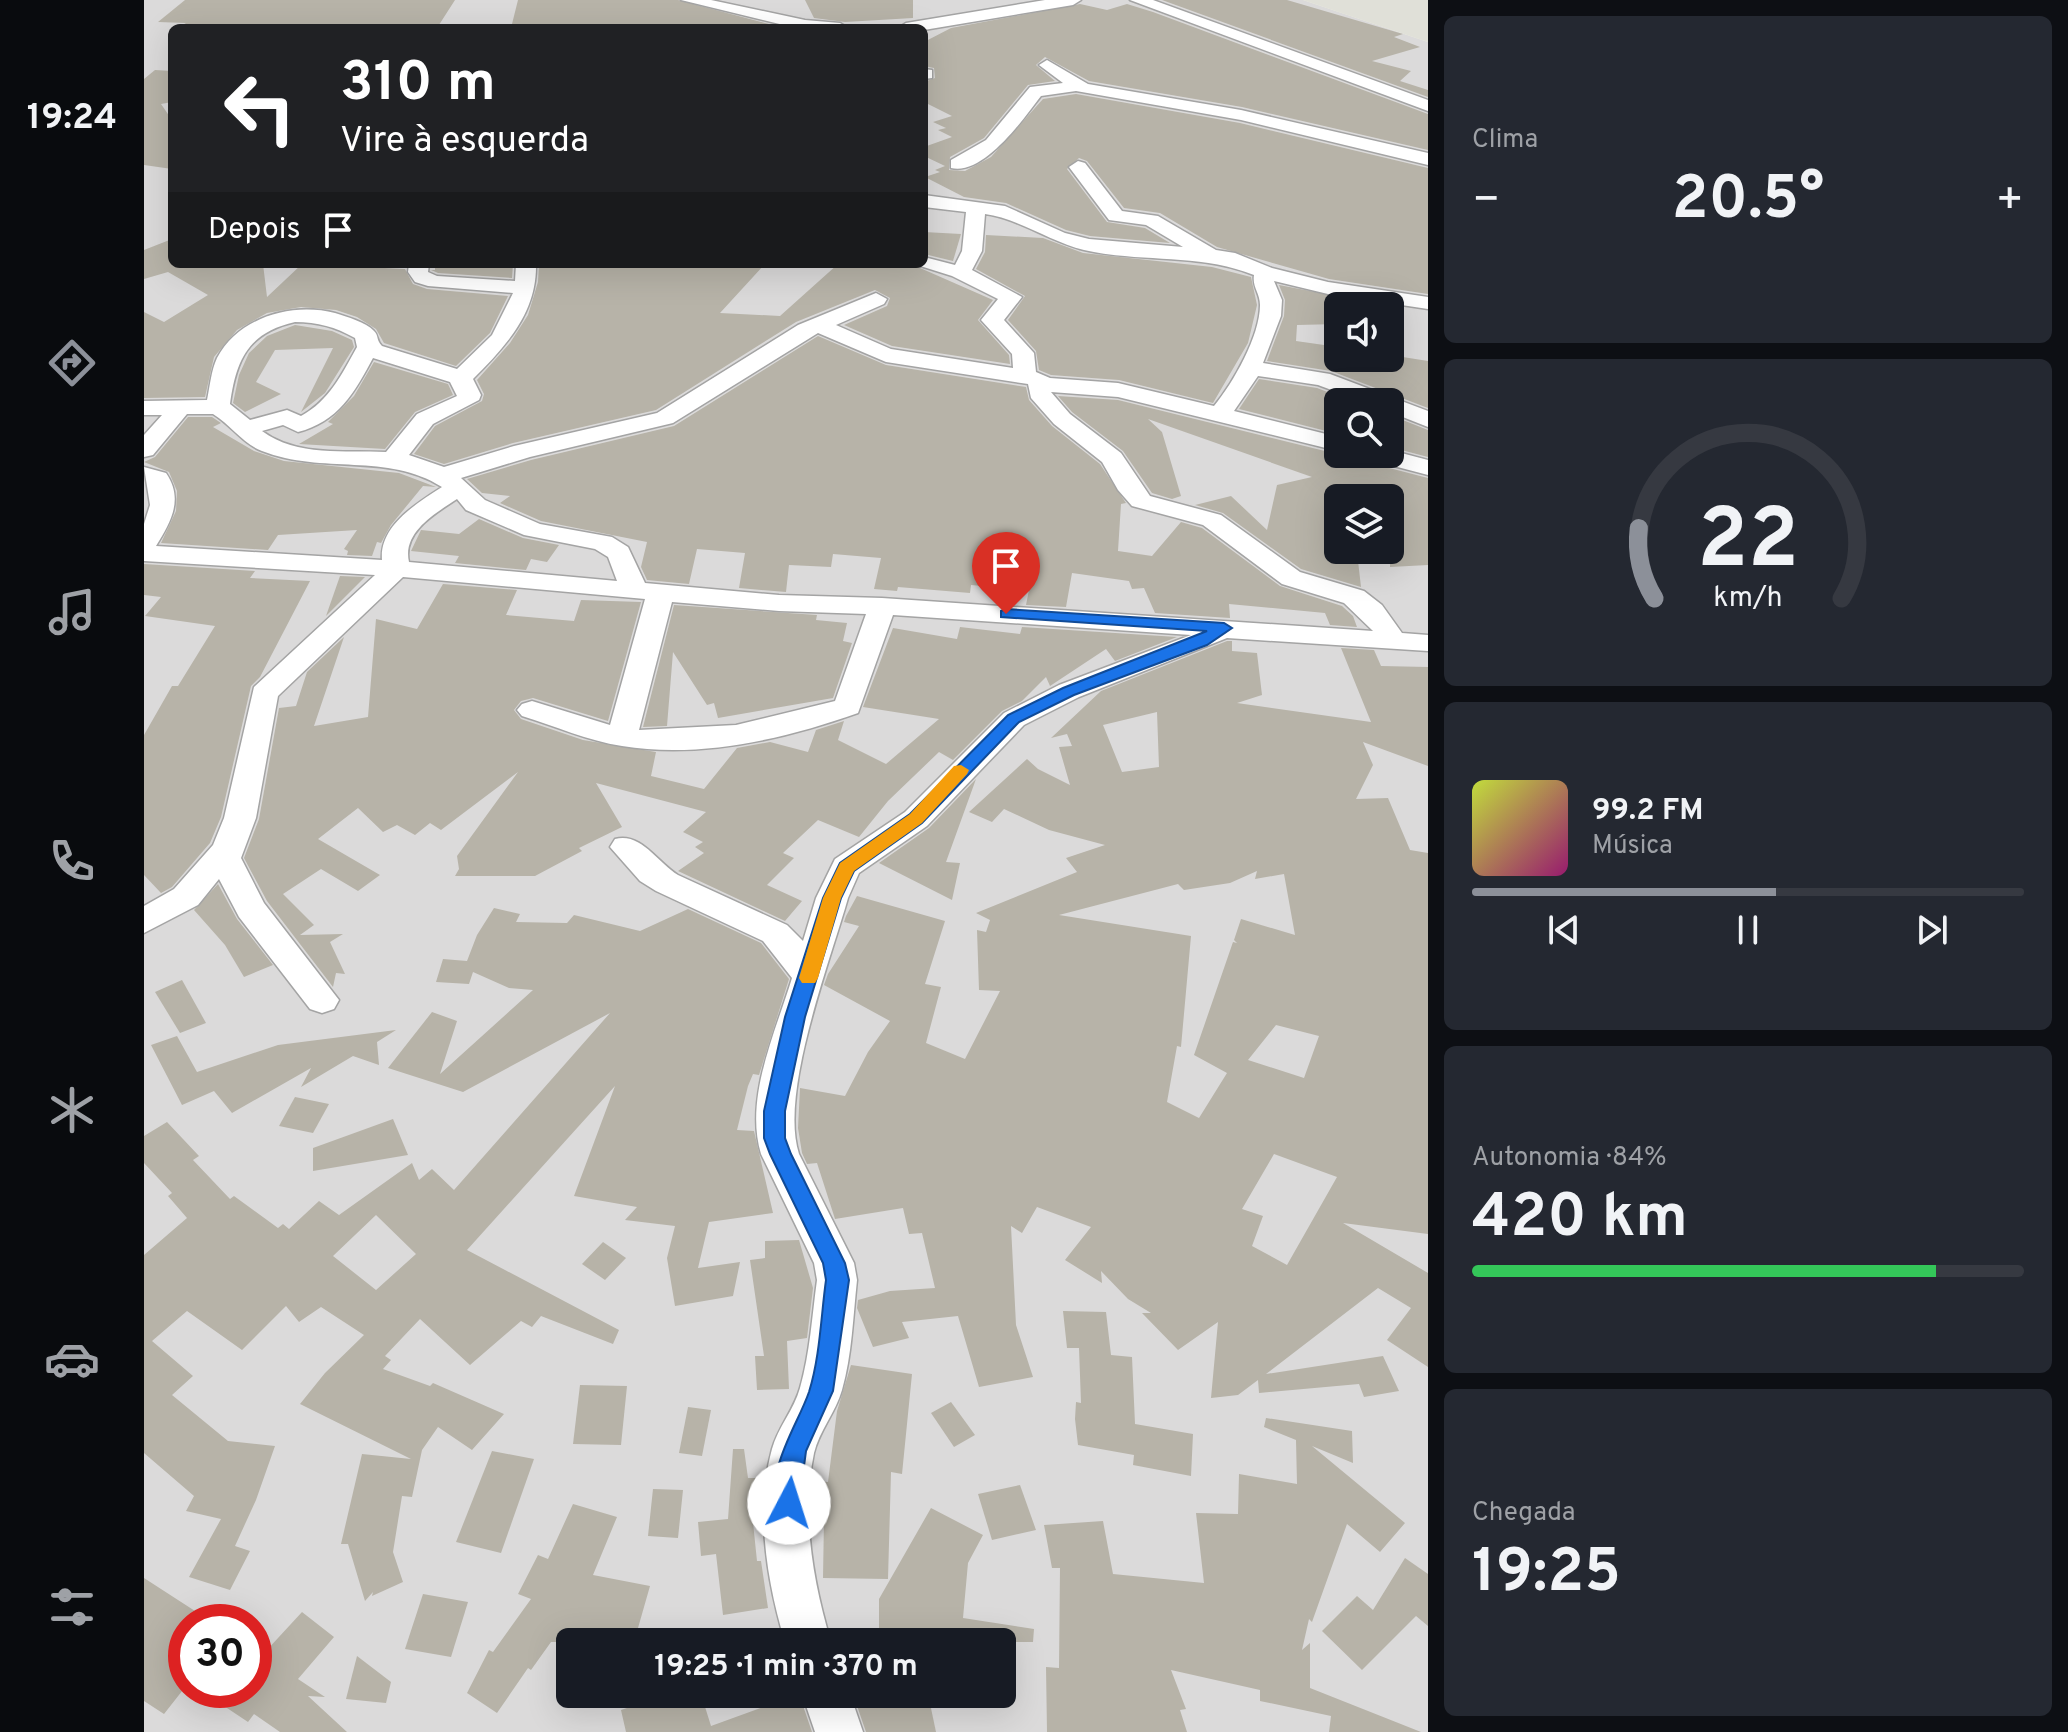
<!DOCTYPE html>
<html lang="pt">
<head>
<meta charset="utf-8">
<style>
	:root { --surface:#171b24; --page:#242831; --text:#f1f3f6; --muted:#9ea1a6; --line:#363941; --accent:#8c9099 }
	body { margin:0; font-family:Overpass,sans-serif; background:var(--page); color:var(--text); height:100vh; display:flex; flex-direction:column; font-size:30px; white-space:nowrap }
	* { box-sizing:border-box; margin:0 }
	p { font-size:26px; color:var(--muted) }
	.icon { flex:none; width:44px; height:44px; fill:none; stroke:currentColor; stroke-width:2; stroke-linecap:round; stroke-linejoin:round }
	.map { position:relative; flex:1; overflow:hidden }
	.side { display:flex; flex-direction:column; gap:16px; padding:16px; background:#0d0f14; width:640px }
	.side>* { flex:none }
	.hud { position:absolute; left:24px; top:24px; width:760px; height:244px; border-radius:12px; box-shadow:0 8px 32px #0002; background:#202124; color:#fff; overflow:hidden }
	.buttons { position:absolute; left:1180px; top:292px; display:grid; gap:16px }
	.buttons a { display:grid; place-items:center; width:80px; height:80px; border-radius:12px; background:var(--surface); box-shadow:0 8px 32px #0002; font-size:40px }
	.speed { position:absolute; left:24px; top:1604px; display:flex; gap:16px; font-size:40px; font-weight:700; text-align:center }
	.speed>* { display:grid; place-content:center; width:104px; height:104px; border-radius:50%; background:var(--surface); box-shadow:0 8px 32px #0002; line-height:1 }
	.speed .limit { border:12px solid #d22; background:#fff; color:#111 }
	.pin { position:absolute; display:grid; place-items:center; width:68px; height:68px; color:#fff; margin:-82px -34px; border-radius:50% 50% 50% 0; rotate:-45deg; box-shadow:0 0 8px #0007 }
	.pin .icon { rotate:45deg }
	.me { position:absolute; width:88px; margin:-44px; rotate:5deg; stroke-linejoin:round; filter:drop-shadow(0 0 6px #0008) }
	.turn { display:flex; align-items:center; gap:28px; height:168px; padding:0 40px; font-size:36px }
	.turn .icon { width:104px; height:104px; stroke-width:2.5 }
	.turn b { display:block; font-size:56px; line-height:68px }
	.then { display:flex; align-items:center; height:76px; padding:0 40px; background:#0003; gap:16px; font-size:30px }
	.big { font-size:60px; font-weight:700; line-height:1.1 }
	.side .tile { flex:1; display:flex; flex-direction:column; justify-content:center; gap:12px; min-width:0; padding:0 28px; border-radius:12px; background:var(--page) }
	.side .dial { align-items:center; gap:0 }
	.dial svg { height:208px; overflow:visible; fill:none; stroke:var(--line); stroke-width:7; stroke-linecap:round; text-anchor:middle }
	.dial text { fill:var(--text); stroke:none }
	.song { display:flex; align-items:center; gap:24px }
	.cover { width:96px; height:96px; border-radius:12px; background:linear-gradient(135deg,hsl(70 70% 55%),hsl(320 70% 35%)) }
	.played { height:8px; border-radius:4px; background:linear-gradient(90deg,var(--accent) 55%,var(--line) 55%) }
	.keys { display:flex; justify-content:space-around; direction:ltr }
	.heat { display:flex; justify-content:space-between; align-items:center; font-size:44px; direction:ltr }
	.charge { height:12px; border-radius:6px; background:linear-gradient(90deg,#34c759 84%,var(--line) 0) }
	.trip { position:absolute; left:412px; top:1628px; width:460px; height:80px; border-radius:12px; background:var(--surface); box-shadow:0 8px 32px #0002; font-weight:700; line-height:80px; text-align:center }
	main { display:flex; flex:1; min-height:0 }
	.menu { display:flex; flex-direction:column; width:144px; justify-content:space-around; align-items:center; background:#090b0e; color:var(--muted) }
	.menu .icon { width:56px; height:56px }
	.menu .current { color:var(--accent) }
	.menu b { font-size:36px; color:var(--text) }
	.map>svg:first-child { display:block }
</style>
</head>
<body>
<main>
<nav class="menu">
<b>19:24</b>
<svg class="icon current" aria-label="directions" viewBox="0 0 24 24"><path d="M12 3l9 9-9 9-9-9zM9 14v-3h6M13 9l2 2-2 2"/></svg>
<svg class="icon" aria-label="music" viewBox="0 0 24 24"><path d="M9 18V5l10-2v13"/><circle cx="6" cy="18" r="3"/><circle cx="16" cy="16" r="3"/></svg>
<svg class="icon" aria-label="phone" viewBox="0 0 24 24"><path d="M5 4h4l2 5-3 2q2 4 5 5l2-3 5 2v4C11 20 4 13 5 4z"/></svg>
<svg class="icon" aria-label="climate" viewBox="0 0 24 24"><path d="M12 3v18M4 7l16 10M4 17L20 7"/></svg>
<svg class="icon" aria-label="car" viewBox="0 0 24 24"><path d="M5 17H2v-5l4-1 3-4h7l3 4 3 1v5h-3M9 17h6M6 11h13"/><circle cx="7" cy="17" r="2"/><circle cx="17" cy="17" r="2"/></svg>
<svg class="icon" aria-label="filters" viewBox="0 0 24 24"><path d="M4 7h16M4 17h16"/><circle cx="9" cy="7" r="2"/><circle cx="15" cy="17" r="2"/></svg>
</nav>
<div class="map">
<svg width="1284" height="1732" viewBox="0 0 1284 1732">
	<rect width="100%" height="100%" fill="#eeeee2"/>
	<!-- residential -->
	<path fill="#dbdada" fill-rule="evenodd" d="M0 0H1159L1284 42V1732H0ZM28 28H780V264H28ZM1194 306H1246V358H1194ZM1194 402H1246V454H1194ZM1194 498H1246V550H1194ZM42 1622H110V1690H42ZM426 1642H858V1694H426Z"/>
	<!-- airport -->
	<path fill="#e0e0d8" d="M1159 0H1284V42Z"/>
	<!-- building -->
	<g fill="#b7b3a8" fill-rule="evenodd">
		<path d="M41 0H311L293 28H33L42 23 14 22Z"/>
		<path d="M374 0H534L625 24H587L588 28H367Z"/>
		<path d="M661 0H769V18L701 22 670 18Z"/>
		<path d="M1018 0H1143L1259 34 1250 37 1276 47 1228 61 1267 71 1256 81 1284 90V97Z"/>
		<path d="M936 4 963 10 983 4 1009 12 1284 114V150L1098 107 945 81 901 57 892 65 911 81 884 85 840 138 806 157 805 170 821 171 847 157 899 99 932 94 1096 123 1284 168V294L1185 279 1073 247 1016 213 980 208 943 161 935 158 923 169 963 222 1001 228 1026 243 946 236 922 230 862 203 820 197 781 177 796 172 791 170 801 166 780 156V147L808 137 794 130 802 128 789 122 808 116 780 102V82L791 78 790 68 780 66V42L807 28Z"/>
		<path d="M11 70 28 71V102L17 104 28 120V169L0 165V79Z"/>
		<path d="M780 232 817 234 809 261 780 254Z"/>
		<path d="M842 235 899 238 939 253 1068 267 1107 277 1113 305 1104 343 1069 403 975 380 907 375 895 370 892 351 864 320 881 296 832 269 841 252Z"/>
		<path d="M28 239V264H119L123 297 158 264 261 269 269 284 283 289 364 296 346 333 312 366 240 343 232 329 213 317 192 310 157 307 123 313 93 330 70 357 61 397 0 398V312L20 322 64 295 24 272 0 279V250Z"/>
		<path d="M291 264H369L368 278 294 273 287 270H291Z"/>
		<path d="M395 264H621L576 313 636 316 694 264H767L849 300 834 320 865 355 866 364 748 346 700 325 743 306 746 298 731 290 652 322 512 410 369 443 300 464 270 454 291 426 338 401 340 394 333 380 366 343 384 315 394 282Z"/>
		<path d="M1135 285 1244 306H1194V324L1153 325 1152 341 1194 347V358L1246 355 1284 361V408L1187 371 1123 361 1140 316 1141 300Z"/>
		<path d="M151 325 188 331 208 340 210 347 181 393 157 412 189 348 131 350 112 382 137 394 101 412 89 403 95 375 105 353 123 336Z"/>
		<path d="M674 336 742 365 882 387 885 400 908 426 956 464 982 503 977 504 974 551 1008 556 1037 522 1058 528 1136 586 1198 606 1209 616 1213 627 1186 625 1181 613 1085 604 1086 618 1011 613 1000 588 988 589 985 581 928 573 922 607 882 605 885 590 827 585 826 593 754 587 753 591 730 589 737 558 689 554 687 567 645 565 642 592 595 588 601 553 553 549 545 584 503 580 497 567 503 542 397 521 356 503 366 496 338 493 323 479 387 460 530 426Z"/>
		<path d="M230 362 304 384 309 395 271 412 241 449 155 444 189 424 184 422 210 396Z"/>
		<path d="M1115 379 1173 388 1194 396V434L1095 409Z"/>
		<path d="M914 396 974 400 1193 454H1217L1222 462 1284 478V565L1246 567V498H1194V554L1213 552 1217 587 1157 569 1079 513 1051 505 1087 496 1123 530 1133 485 1168 477 1004 419 1018 432 1037 496 1028 499 1008 493 979 451 928 412Z"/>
		<path d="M1246 415 1284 430V457L1246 447Z"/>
		<path d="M44 417H68L77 423 69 427 110 451 140 461 255 473 292 487 279 486 247 525 237 543 233 542 228 556 203 555 204 551 200 549 213 530 134 535 124 550 17 543 32 511 33 491 25 472 0 462 11 457Z"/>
		<path d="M335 519 379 538 415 545 403 562 387 559 382 570 311 563 315 556 267 551 277 530 315 534Z"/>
		<path d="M0 564 111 571 106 578 166 581 116 677 107 686 77 817 66 843 28 887 17 893 0 875V735L28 686H34L71 626 1 616 17 597 0 595Z"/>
		<path d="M196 576 221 577 182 616Z"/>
		<path d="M299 584 373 590 362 615 430 621 437 600 497 602 464 721 389 698 377 701 370 710 377 719 439 740 512 752 507 776 560 789 593 748 626 742 664 752 672 730 700 721 694 740 742 764 795 719 719 707 749 628 813 639 816 627 876 634 878 627 1033 637 971 661 962 649 906 686 902 677 878 701 858 711 809 760 795 752 744 801 715 837 674 820 639 853 650 858 623 885 658 901 641 921 534 871 560 853 551 847 559 842 539 832 562 812 452 783 478 827 435 848 438 851 391 876H311L315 869 313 856 374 772 297 830 286 823 271 835 253 825 239 832 214 808 174 839 236 875 214 891 177 869 139 894 170 925 156 935 199 934 186 942 201 974 192 973 189 987 123 901 100 858 115 819 135 708 152 706 163 672 200 637 170 726 224 717 232 619 273 629Z"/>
		<path d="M530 605 673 615 672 620 703 623 699 641 708 643 689 698 574 718 570 703 563 705 529 652 523 726 499 727Z"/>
		<path d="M1083 641H1088V651L1113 653 1118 695 1093 703 1227 722 1197 648 1230 650 1237 666 1284 667V766L1219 742 1229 765 1212 799 1244 798 1266 850 1284 853V1234L1199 1223 1284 1273V1367L1243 1340 1267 1308 1234 1288 1122 1374 1239 1356 1255 1391 1220 1397 1215 1384 1115 1393 1114 1380 1094 1395 1067 1398 1074 1322 1034 1350 998 1313H1007L984 1299 957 1271 958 1283 921 1260 947 1227 893 1207 878 1233 867 1226 872 1325 889 1377 835 1387 814 1316 758 1322 765 1338 729 1347 713 1308 714 1300 746 1291 791 1288 778 1233 765 1234 759 1208 691 1219 673 1163 663 1164 658 1153 654 1128 656 1088 701 1096 724 1052 746 1021 680 985 684 974 715 926 700 922 702 916 713 896 801 921 781 984 797 987 782 1043 821 1059 856 991 835 990 833 930 842 932 846 920 832 913 933 872 922 858 961 845 905 830 860 809 848 822 825 812 883 759 894 769 926 785 915 747 928 746 923 734 907 738 957 691ZM1013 712 1015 767 978 772 959 725ZM1113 871 1111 879 1140 874 1151 935 1097 919 1090 940 1093 943 1089 942 1050 1055 1083 1073 1055 1118 1023 1102 1033 1046 1037 1047 1047 936 915 915 1034 884 1040 890 1086 883ZM1132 1025 1175 1036 1160 1078 1104 1060ZM1130 1154 1193 1177 1143 1265 1108 1246 1119 1216 1098 1209Z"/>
		<path d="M832 779 802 862 816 863 808 900 735 863 785 828Z"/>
		<path d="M74 884 93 919 129 965 100 977 81 945 50 910Z"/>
		<path d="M350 908 376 914 372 922 423 923 430 915 496 931 544 909 617 943 645 979 615 1075 609 1074 604 1086 593 1130 610 1131 629 1213 565 1222 554 1268 596 1262 589 1296 531 1306 523 1258 531 1226 481 1220 493 1207 430 1196 471 1086 323 1250 475 1330 469 1344 397 1316 388 1327 377 1321 326 1365 276 1319 241 1356 247 1360 239 1369 286 1386 289 1383 360 1414 328 1450 294 1427 278 1450 268 1497 258 1496 249 1552 259 1582 228 1596 229 1592 221 1601 204 1544H197L218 1454 267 1459 156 1404 181 1373 220 1335 177 1307 155 1322 142 1306 98 1350 43 1311 8 1341 49 1376 28 1395 84 1441 131 1446 112 1500 91 1546 106 1551 86 1590 45 1577 77 1519 42 1511 50 1496 0 1453V1255L43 1218 24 1196 28 1193 0 1163V1136L23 1122 55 1156 49 1160 86 1199 90 1196 134 1228 139 1224 145 1229 175 1201 195 1215 268 1163 275 1180 288 1169 310 1190 466 1013 319 1092 244 1068 288 1012 313 1021 296 1074 389 990 365 988 329 972 325 984 292 982 299 959 323 961 333 935ZM232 1215 272 1254 232 1290 189 1256Z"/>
		<path d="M38 980 62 1023 36 1033 11 992Z"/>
		<path d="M252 1030 233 1042 235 1065 209 1056 157 1087 167 1068 88 1113 70 1091 38 1105 7 1045 33 1036 53 1072 134 1045Z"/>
		<path d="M151 1097 185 1104 169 1133 135 1126Z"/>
		<path d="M249 1119 264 1155 169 1171V1148Z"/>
		<path d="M655 1240 669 1288 663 1338 643 1341 645 1389 613 1390 611 1356H620L606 1260 621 1258V1241Z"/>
		<path d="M459 1242 482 1258 461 1280 438 1264Z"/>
		<path d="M919 1311 962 1312 967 1355 988 1357 991 1424 1049 1434 1047 1476 989 1465 990 1455 934 1445 931 1419 932 1402 937 1403 935 1348H923Z"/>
		<path d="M707 1365 768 1374 758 1474 747 1472 744 1579 679 1578 680 1519 669 1518 671 1481 684 1482 693 1411Z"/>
		<path d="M436 1385 483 1386 477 1445 429 1444Z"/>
		<path d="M807 1402 831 1435 810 1447 787 1413Z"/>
		<path d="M544 1407 567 1410 558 1456 535 1453Z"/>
		<path d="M1122 1418 1208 1431 1209 1463 1168 1446 1261 1523 1236 1552 1203 1524 1168 1622 1165 1619 1158 1650 1166 1643V1688L1277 1732H1185L1187 1716 1116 1701V1690L1027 1670 1042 1709 1036 1710 1043 1732H903L902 1667 915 1668 916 1568H908L900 1525 959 1521 969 1574 1060 1583 1052 1513 1094 1514 1095 1474 1153 1484 1152 1440 1120 1427Z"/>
		<path d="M589 1449H600L604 1478H619L617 1513H608L613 1561H617L624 1608 579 1615 572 1554 557 1556 554 1522 584 1519Z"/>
		<path d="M348 1451 390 1459 357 1553 312 1542Z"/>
		<path d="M876 1485 892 1530 848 1540 834 1494Z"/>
		<path d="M509 1489 539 1490 534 1538 504 1536Z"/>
		<path d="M429 1504 473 1517 449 1575 506 1586 490 1642H407L387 1670 384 1668 353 1713 323 1693 345 1650 349 1652 387 1599 374 1594 394 1555 404 1559Z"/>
		<path d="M787 1508 839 1535 824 1563 819 1618 890 1629 889 1642H775V1638L735 1636V1599Z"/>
		<path d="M1261 1558 1284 1574V1626L1272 1616 1218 1670 1178 1631 1213 1596 1229 1610Z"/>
		<path d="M0 1578 68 1622H42V1686L20 1714 0 1701Z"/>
		<path d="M279 1594 324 1602 307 1657 261 1649Z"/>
		<path d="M158 1612 190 1637 154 1679 181 1697 164 1696 203 1732H136L110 1714 104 1722 56 1690H110V1664Z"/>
		<path d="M213 1656 247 1682 242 1703 202 1699Z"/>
		<path d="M524 1694H557L567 1726 655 1694 668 1732H482L477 1710Z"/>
		<path d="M709 1694H784L792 1732H722Z"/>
	</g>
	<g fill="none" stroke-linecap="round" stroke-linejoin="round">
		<!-- street casing -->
		<g stroke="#a4a4a4" stroke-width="3">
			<g id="street">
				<path d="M537 0H567L661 20 696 23 704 28H652Z"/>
				<path d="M901 0H937L929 5 780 30 754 28 762 23Z"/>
				<path d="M986 0H1009L1284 100V111Z"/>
				<path d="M903 60 944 84 1097 110 1284 153V165L1097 120 932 91 897 96C880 118 840 176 807 168V160L842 140 886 87 919 83 895 65Z"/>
				<path d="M780 69 788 70V78L780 79Z"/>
				<path d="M934 161 941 163 978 211 1014 216 1072 250 1091 253 1128 268 1184 282 1284 297V309L1184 294 1130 281 1138 300 1137 316 1119 363 1186 374 1284 411V427L1246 412V402H1220L1174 385 1114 376 1090 411 1194 437V451L974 397 907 392 926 414 977 453 1006 496 1077 515 1156 572 1220 591 1238 605 1258 633 1284 635V651L1083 638 935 697 880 725 783 826 715 873 704 898C686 962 635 1093 655 1154L710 1263 713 1280C709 1317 708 1355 698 1390 692 1412 675 1431 670 1453 657 1515 669 1582 687 1642H641C623 1582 611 1511 628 1449 634 1427 650 1410 656 1388 666 1353 668 1316 673 1280L670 1263 617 1154C600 1098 632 1031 648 978L619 941 512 891 496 881 466 847 471 839C497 832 513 862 534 875L643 925 659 941 672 898 691 859 761 812 860 713 915 685 1047 635 749 615 714 713C641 739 555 759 478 746 444 741 411 726 378 716L373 710 378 704 388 701 466 725 501 599 259 577 134 696 112 818 97 858 120 903 195 1000 190 1009 178 1013 166 1009 95 917 75 879 54 905 0 933V906L30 889 69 845 80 818 110 687 231 575 0 561V524L6 505 0 467 22 473C40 499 27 522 12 546L238 560C235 526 273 503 298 487 243 452 179 475 118 451 99 444 87 425 69 414H43L9 455 0 457V435L18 415H0V401L63 400C66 386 67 371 73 358 95 317 148 302 191 313 203 317 222 322 230 331 235 336 232 340 238 346L313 369 348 335 369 293 284 286 271 282 264 272 265 264H285L284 272 293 276 371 281 372 264H392C393 313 362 346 329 379L337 395 335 400 289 424 265 455 300 467 370 446 513 413 654 325 732 293 743 299 740 304 692 325 747 349 869 368 868 354 837 320 854 299 808 276 770 264H780V257L811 265 818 251 822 212 780 207V195L861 206 921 233 945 239 1039 247 1002 225 965 220 925 167ZM841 214C873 218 907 242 940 250 997 263 1055 253 1110 275 1108 287 1116 293 1116 305 1116 336 1089 383 1070 406L974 383 906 378 892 372 890 353 860 320 878 297 828 270 838 251ZM151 322C174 322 191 327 211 338L213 347C198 374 185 401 157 416L143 410 106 420 86 404C92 361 103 333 151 322ZM674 333 742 362 884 384 887 398 910 424 958 462 974 490 988 506 1059 525 1138 584 1200 603 1229 631 738 598 635 595 501 583 484 547 468 537 396 524 341 500 317 478 386 457 529 423ZM229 358 306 382 313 396 273 414 242 452C201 450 153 457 118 431L139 425 154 432C194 422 211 392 229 358ZM313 499 322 510 380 535 451 549 464 557 473 581 265 562C258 532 292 513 313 499ZM528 602 635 611 722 614 691 701 592 725 495 730Z"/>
				<path d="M1246 450 1284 460V475L1223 459 1220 454H1246Z"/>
				<path d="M658 1694H706L719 1732H671Z"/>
			</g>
		</g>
		<!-- street -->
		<use href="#street" fill="#fff" fill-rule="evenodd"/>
	</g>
	<!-- route -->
	<path fill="#1a73e8" stroke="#114b97" stroke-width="2" d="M862 609 1080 623 1088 628 1063 645 930 695 875 722 778 823 710 871 697 898 661 1017 641 1111V1138L647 1154 701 1263 705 1280 689 1391 662 1451 654 1511 645 1514 636 1511C619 1472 653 1427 665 1392 676 1357 677 1316 682 1280L679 1263 626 1154 620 1138V1111L641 1017 679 898 696 863 766 814 864 715 919 688 1063 631 857 617V611Z"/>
	<!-- slow -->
	<path fill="#f59e0b" d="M817 765 825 770 823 774 778 823 710 871 697 898 674 978 671 983H658L655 978 679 898 696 863 766 814 810 766Z"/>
</svg>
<div class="buttons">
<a><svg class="icon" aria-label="sound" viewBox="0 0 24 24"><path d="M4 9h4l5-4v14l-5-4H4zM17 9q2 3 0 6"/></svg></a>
<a><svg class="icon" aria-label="search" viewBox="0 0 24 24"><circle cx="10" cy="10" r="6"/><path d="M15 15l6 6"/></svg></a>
<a><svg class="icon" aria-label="layers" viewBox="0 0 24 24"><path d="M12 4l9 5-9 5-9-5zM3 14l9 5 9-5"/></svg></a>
</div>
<div class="speed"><div class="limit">30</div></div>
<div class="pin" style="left:862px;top:614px;background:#d93025"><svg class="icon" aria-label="arrive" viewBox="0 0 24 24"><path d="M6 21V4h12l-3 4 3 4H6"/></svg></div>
<svg class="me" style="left:645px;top:1503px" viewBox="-20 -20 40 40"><circle r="19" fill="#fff"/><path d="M0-13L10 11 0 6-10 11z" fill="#1a73e8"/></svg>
<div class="trip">19:25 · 1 min · 370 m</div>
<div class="hud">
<div class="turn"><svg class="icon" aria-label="left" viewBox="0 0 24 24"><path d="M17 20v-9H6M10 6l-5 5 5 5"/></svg><div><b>310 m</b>Vire à esquerda</div></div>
<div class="then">Depois<svg class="icon" aria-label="arrive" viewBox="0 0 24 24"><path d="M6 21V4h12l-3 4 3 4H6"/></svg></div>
</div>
</div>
<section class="side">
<div class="tile"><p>Clima</p>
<div class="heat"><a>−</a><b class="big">20.5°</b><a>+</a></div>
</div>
<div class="tile dial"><svg viewBox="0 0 100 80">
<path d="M14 69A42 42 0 1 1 86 69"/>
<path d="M14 69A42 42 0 0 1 8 42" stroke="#8c9099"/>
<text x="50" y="56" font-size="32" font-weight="700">22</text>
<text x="50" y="72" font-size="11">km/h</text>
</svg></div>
<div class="tile">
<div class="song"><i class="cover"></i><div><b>99.2 FM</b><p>Música</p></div></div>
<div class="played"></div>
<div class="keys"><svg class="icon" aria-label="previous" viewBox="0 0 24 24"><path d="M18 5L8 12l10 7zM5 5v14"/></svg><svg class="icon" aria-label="pause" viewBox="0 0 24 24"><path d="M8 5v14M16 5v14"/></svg><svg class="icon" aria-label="next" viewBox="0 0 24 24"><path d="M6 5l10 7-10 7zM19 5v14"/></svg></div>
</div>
<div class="tile"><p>Autonomia · 84%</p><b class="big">420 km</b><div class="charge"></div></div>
<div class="tile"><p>Chegada</p><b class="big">19:25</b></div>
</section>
</main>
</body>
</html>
